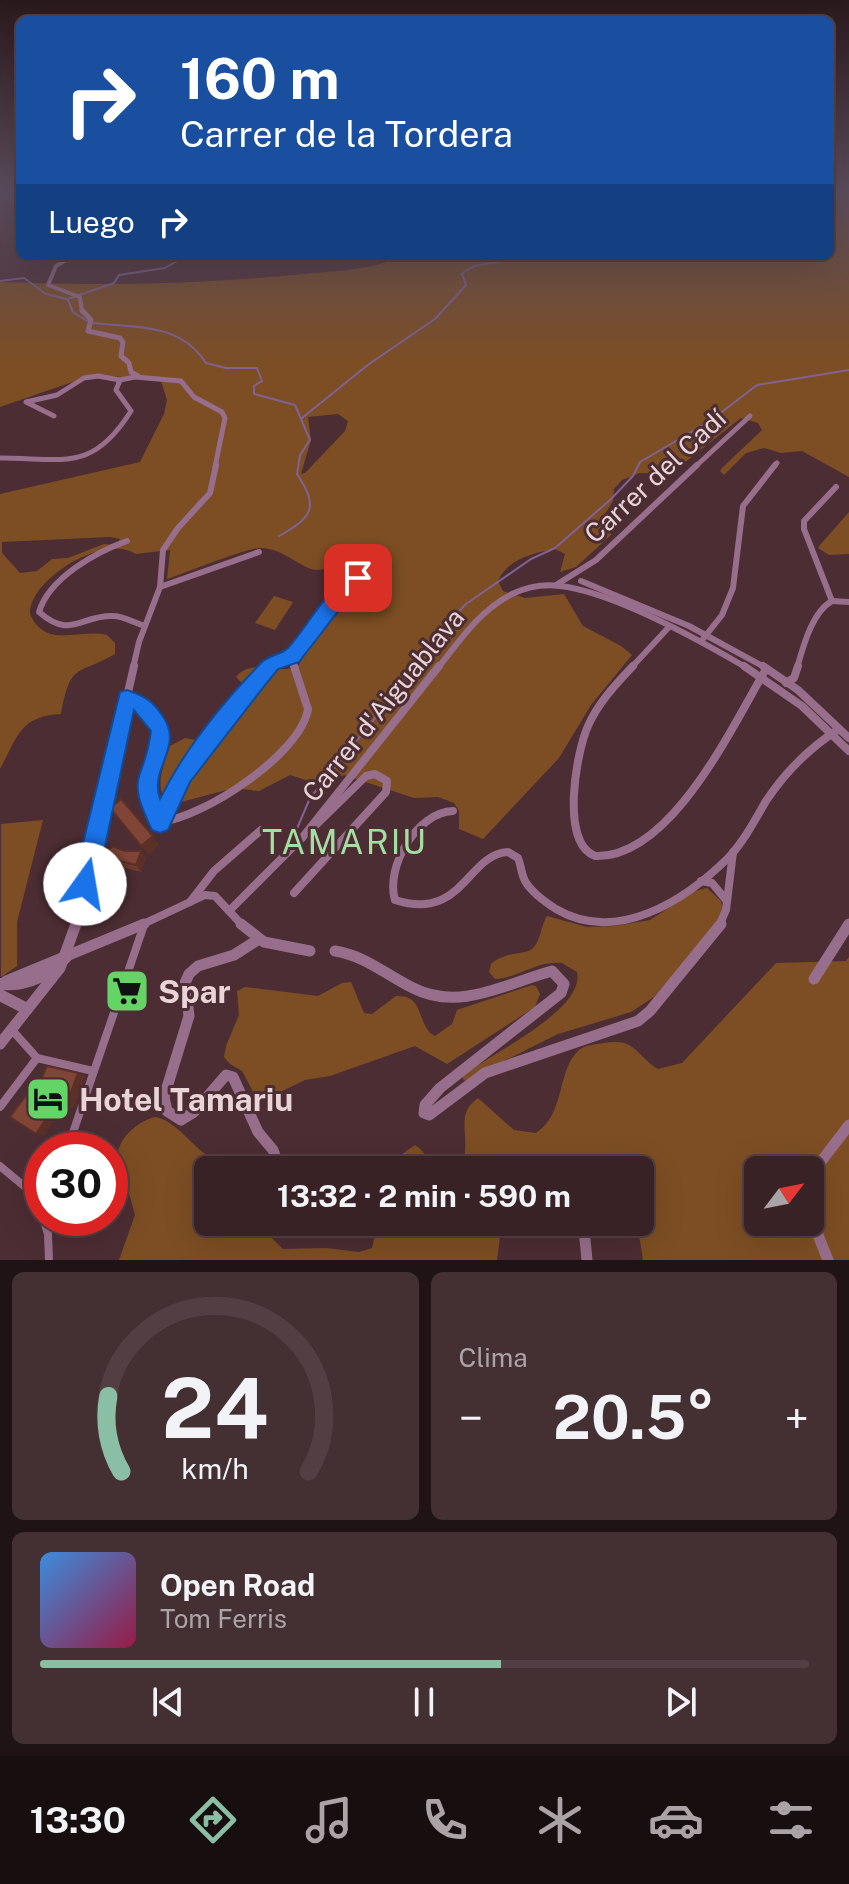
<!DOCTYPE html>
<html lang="es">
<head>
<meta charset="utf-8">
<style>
	:root { --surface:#392226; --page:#442f32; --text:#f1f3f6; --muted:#aba4a7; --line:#533f43; --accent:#8abfa5 }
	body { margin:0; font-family:"Public Sans",sans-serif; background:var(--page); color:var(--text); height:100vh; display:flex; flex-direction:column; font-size:30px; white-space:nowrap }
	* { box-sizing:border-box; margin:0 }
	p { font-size:26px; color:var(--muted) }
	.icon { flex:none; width:44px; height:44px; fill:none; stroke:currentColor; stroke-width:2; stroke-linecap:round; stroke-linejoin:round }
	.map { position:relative; height:1260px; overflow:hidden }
	.panel { display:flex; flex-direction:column; gap:12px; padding:12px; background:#1f1315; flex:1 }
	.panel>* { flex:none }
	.hud { position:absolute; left:16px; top:16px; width:818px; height:244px; border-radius:12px; box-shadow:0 8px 32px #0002,0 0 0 2px var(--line); background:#1a4fa0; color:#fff; overflow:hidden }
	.needle { width:52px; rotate:58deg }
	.buttons { position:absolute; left:744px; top:1156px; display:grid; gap:16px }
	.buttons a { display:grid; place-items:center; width:80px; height:80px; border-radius:12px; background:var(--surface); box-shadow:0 8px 32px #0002,0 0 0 2px var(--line); font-size:40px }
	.speed { position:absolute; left:24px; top:1132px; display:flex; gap:16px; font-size:40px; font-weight:700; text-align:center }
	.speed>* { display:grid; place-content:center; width:104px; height:104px; border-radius:50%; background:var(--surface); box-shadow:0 8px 32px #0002,0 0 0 2px var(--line); line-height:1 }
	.speed .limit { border:12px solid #d22; background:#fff; color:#111 }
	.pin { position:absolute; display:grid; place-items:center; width:68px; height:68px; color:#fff; margin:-34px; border-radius:16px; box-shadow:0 4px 12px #0006 }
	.me { position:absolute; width:88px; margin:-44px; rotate:13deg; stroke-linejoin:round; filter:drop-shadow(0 0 6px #0008) }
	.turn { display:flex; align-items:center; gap:28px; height:168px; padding:0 32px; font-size:36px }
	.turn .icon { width:104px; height:104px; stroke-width:2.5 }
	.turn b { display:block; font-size:56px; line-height:68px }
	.then { display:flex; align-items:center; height:76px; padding:0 32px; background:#0003; gap:16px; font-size:30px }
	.big { font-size:60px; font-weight:700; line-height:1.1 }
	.panel .card { flex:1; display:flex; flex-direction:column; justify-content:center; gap:12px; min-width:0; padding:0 28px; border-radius:12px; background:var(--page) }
	.panel .dial { align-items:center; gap:0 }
	.dial svg { height:208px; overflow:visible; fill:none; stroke:var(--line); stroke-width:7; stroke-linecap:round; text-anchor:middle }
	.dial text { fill:var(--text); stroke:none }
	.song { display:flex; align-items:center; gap:24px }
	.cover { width:96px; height:96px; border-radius:12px; background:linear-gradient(135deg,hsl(210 70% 55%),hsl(340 70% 35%)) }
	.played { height:8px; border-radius:4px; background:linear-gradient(90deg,var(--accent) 60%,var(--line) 60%) }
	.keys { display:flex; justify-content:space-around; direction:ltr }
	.heat { display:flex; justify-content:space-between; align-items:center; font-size:44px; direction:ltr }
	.panel .tiles { flex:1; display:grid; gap:12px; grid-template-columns:1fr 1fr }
	.card:last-child { grid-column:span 2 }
	.trip { position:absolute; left:194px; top:1156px; width:460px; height:80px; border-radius:12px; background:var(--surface); box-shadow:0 8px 32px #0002,0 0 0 2px var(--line); font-weight:700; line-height:80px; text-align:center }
	.tabs { display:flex; height:128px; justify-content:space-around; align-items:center; background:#170e0f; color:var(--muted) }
	.tabs .icon { width:56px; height:56px }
	.tabs .current { color:var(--accent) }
	.tabs b { font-size:36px; color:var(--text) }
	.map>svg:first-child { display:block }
</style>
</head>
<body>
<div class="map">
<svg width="849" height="1260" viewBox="0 0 849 1260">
	<rect width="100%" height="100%" fill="#4c2d33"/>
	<!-- green -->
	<g fill="#7d4e23" fill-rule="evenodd">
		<path d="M830 192H849V477L802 451 781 453 764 448 746 453 724 475 720 471 722 468 762 430 758 423 741 418 670 474 640 473 622 480 614 489 613 501 605 514 611 535 576 567 560 572 565 554 555 549C534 553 507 559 498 581L503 591 525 598 564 594 583 626 621 646 632 655 591 705 559 758 483 839 459 829V811L454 803 438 797 414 798 344 775 321 785 290 775 259 791 234 788 170 805C152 790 164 765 170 746L185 738 207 742 227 729 250 697 249 691 236 677C251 657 277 676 298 666L315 637 371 579 370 565C352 552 335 570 317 570 303 570 283 548 261 548 248 547 185 573 167 579L170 550 136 554C103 533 29 580 30 614 46 650 79 628 107 635L115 643V654C77 676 71 661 61 714 20 716 18 736 0 769V494L140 462 164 414 167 400 161 381 111 376 84 378 0 407V282C99 286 196 284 294 275 330 271 369 271 403 256H830ZM338 414 348 421 345 431 305 473 301 474 311 440 308 417ZM110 537 120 539 116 545 104 544 68 558 52 559 37 571 20 573 2 553V542Z"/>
		<path d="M849 512V554L829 555 818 548 820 545Z"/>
		<path d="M274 596 293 602 275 630 255 623Z"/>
		<path d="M43 820 17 922V966L1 977V824Z"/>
		<path d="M707 888 721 901 723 910 712 931 654 997 631 1012 558 1034 464 1081 462 1076C488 1055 586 1010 577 972L562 963C537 960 519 978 495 979L489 972 491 964C507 950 527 956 534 947 541 939 541 925 547 916L587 927 615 926 650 920 695 891Z"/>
		<path d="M849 957V1260H643L637 1222H640V1170H446L463 1161C471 1137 454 1114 478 1098L514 1130 536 1133C566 1113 556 1071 579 1050 585 1045 597 1044 604 1043 612 1042 621 1041 629 1045 640 1051 646 1063 658 1069L682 1063 776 963 846 961ZM758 1170H810V1222H758Z"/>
		<path d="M351 982 364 1013 372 1014 396 996C426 994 416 1027 435 1036L452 1024 457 1010 532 985 536 986 540 994 535 1007 447 1064 415 1046 330 1076 305 1080 266 1099H257L242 1071 230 1064 224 1057 226 1046 239 1015 237 991 245 987 318 996 342 983Z"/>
		<path d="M155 1117C176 1120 193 1148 209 1156 219 1161 222 1160 230 1170H208V1222H255L283 1249 326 1248 359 1252 372 1248 378 1222H502L497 1260H119L135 1215 118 1153C120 1137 138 1121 155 1117Z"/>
		<path d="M415 1145C426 1152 429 1163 440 1170H388L395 1159Z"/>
	</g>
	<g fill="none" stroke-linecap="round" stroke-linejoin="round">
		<!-- stream -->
		<g stroke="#806296" stroke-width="2">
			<path d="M0 281 24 278 46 294 67 299"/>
			<path d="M68 299 114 283 119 275 165 268 186 256"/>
			<path d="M68 300 73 312 87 321"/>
			<path d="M94 323C138 328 180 323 206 363L226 368H257L262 381 254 386V394L295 405 310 440 300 455 297 474C319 507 313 517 279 536"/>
			<path d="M302 418 369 364 435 319 466 285 462 274C476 259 500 267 518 256"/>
			<path d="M290 845 310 798 393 696 434 637 466 604 531 559 555 548 611 499 633 476 640 462 710 421 757 385 849 370"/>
		</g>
		<!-- pedestrian -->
		<g stroke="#976e8b" stroke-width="8">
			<path d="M12 1030 37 1058 93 1071"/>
			<path d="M0 1107 37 1058"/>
			<path d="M67 1150 143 928"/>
			<path d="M0 1166 30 1191 42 1216"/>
			<path d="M30 1191 42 1178"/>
			<path d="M43 1218 48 1234 49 1260"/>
		</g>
		<!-- minor-far4 -->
		<path stroke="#976e8b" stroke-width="4" d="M73 256 56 266 48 285 80 297 82 312"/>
		<!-- minor-far3 -->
		<g stroke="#976e8b" stroke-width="5">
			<path d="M82 310 91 320 88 331 120 338 123 342 121 356 129 363 131 372 138 376"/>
			<path d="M54 416 26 402 57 395 84 378 98 376 120 380 135 377 181 381 194 397 222 412 225 418 215 467"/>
			<path d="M0 458C64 458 92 473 131 411L116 390 120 380"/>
			<path d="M695 467 750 416"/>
			<path d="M774 467 777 463"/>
		</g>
		<!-- minor-far2 -->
		<g stroke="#976e8b" stroke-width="6">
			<path d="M127 541C96 552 49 578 39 612 71 640 80 615 113 616 124 616 134 623 145 626"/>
			<path d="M581 581 689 626 766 668"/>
			<path d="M556 585 596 560 697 465"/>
			<path d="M160 587 259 552"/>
			<path d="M832 601 804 529V521L836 487"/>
			<path d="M832 601 849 602"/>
			<path d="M703 639 722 615 733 588 743 506 775 465"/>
			<path d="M292 656 295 668"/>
			<path d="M133 668 139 642 160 587 163 550 178 528 210 493 216 465"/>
			<path d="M269 668 292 656 346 587 365 576"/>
			<path d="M438 668C460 640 480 610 512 594 527 587 544 584 560 586 613 592 701 641 747 668"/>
			<path d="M631 668 669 627"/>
			<path d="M797 668C803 647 812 612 832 601"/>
		</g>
		<!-- minor-far1 -->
		<g stroke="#976e8b" stroke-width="8">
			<path d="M633 666C616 684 598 703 588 726 576 753 560 843 595 856 671 859 733 725 766 669"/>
			<path d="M744 666 802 706 849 751"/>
			<path d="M763 666 798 690 849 738"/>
			<path d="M786 683 794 678 798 666"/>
			<path d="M127 698C141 704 147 708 155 721 172 747 143 767 147 793 149 804 155 813 160 822 203 818 301 754 308 709L294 666"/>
			<path d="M453 811C417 812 385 867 395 900 463 922 467 854 508 852L518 858C521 865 521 873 525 881 532 893 545 902 556 909 617 945 686 900 729 857 744 841 755 820 766 801 786 771 809 748 839 729"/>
			<path d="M160 822 183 775 271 666"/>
			<path d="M701 881 712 883 726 900"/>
			<path d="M294 893 386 792 387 781 375 774 366 776 315 826"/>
			<path d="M190 902 214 871 261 830"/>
			<path d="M229 911 302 838 439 666"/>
			<path d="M75 926 134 666"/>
			<path d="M139 926 205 895 215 896 243 926"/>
			<path d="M719 926 726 910 733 852"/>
		</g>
		<!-- minor -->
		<g stroke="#976e8b" stroke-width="11">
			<path d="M241 924 264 942 310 951"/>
			<path d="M256 941 234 955 198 966 189 974 185 983 189 1016 164 1097 167 1111 181 1120 194 1112 226 1075 233 1077 258 1132 273 1150 280 1170"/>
			<path d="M335 951C366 956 386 975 413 988 460 1012 507 983 552 971L564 984 561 993 440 1088 425 1105 424 1113 429 1115 485 1073 638 1021 650 1011 721 924"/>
			<path d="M814 979 849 924"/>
			<path d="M6 981 144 924"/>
			<path d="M0 1044 60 968 76 924"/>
			<path d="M810 1176 849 1125"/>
			<path d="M810 1215 828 1260"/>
			<path d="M584 1229 587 1260"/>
		</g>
		<!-- tertiary -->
		<g stroke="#976e8b" stroke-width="12">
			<path d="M0 984C27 986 48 976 66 957"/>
			<path d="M0 995 27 1009"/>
		</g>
	</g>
	<!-- wall -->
	<path fill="#6f3b30" d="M103 857 146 858 141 872 109 864Z"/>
	<!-- shaded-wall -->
	<g fill="#5a3027">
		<path d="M153 836 159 845 148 855 141 846Z"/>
		<path d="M141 851 146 858 141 872 136 865Z"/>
		<path d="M78 1073 85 1076 74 1109 66 1106Z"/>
		<path d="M58 1101 65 1103 44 1136 36 1134Z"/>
	</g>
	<!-- building -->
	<g fill="#814538" stroke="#5a3027" stroke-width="2">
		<path d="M121 799 153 836 141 846 110 808Z"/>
		<path d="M112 846 125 851H141L136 865 103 857Z"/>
		<path d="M47 1066 78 1073 66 1106 58 1101 36 1134 10 1117 33 1086 37 1088Z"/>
	</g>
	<!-- sky -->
	<linearGradient id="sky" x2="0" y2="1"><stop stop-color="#2a191c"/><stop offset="0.52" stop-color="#5b4c5b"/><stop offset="1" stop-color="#5b4c5b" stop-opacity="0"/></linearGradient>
	<rect width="849" height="368" fill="url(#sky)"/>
	<!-- route -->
	<path fill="#1a73e8" stroke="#114b97" stroke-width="2" d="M358 572 364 574 366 578 353 592 299 662 278 669 265 685 190 782 168 830 160 833 152 830C124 772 144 785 151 731L134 710 97 884 93 893 85 896 76 893 73 884 120 692 127 690C144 696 152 700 162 715 185 747 149 767 160 799 184 750 223 702 262 662 269 655 281 655 288 648 307 628 331 580 358 572Z"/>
	<!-- icons -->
	<defs>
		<g id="supermarket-square" transform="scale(2.3)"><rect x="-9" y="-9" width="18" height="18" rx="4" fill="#65d467" stroke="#4c2d33"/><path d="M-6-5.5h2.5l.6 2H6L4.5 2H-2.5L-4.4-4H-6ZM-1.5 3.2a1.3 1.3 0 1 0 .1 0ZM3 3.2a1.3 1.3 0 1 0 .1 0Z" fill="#111"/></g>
		<g id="hotel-square" transform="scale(2.3)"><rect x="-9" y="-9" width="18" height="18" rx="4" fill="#65d467" stroke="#4c2d33"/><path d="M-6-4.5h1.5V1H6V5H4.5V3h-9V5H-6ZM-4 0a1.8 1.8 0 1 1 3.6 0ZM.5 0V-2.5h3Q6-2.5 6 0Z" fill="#111"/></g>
	</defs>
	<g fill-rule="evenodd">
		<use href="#supermarket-square" x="127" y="991"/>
		<use href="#hotel-square" x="48" y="1099"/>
	</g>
	<g text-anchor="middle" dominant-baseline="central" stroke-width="6" stroke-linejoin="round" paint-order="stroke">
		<!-- street labels -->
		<g font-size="26" fill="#e9d5d8" stroke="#4c2d33">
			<text transform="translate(655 476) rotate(-43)">Carrer del Cadí</text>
			<text transform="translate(383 705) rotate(-51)">Carrer d'Aiguablava</text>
		</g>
		<!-- near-poi labels -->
		<g font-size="32" font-weight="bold" fill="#e9d5d8" stroke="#4c2d33" text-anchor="start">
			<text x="158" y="991">Spar</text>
			<text x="79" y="1099">Hotel Tamariu</text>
		</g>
		<!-- near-neighbourhood labels -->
		<g font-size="34" letter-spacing="2" fill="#a5dea3" stroke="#4c2d33">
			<text x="345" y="842">TAMARIU</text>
		</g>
	</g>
</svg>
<div class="buttons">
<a><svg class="needle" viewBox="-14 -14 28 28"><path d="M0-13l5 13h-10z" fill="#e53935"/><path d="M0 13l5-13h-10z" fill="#aba4a7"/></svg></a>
</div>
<div class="speed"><div class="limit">30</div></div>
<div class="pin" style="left:358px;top:578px;background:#d93025"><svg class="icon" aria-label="arrive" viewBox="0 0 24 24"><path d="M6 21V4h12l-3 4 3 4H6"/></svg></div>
<svg class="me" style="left:85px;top:884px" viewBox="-20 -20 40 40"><circle r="19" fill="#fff"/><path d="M0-13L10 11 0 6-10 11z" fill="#1a73e8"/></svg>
<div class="trip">13:32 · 2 min · 590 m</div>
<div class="hud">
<div class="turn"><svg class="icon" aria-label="right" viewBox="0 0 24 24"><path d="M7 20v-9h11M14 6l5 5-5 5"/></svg><div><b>160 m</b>Carrer de la Tordera</div></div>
<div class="then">Luego<svg class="icon" aria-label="right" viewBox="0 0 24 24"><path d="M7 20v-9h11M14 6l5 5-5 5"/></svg></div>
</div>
</div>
<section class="panel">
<div class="tiles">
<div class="card dial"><svg viewBox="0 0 100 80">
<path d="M14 69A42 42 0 1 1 86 69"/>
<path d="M14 69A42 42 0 0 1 9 40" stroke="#8abfa5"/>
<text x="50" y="56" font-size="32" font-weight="700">24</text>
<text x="50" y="72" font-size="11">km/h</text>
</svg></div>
<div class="card"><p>Clima</p>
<div class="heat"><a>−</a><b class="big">20.5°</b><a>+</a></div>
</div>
<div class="card">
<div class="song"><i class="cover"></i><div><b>Open Road</b><p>Tom Ferris</p></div></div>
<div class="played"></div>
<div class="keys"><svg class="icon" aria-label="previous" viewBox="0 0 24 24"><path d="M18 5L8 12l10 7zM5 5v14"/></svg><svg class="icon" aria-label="pause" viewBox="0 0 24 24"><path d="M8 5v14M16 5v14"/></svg><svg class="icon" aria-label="next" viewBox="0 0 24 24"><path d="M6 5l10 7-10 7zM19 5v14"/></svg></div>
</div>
</div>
</section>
<nav class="tabs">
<b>13:30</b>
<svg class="icon current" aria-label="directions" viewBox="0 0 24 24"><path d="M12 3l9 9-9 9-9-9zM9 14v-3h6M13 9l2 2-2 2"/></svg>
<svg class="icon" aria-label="music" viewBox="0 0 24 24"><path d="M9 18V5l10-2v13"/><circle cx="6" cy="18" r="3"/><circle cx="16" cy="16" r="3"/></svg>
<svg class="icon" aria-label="phone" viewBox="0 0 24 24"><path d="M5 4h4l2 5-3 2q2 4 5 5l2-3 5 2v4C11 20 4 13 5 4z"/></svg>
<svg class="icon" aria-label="climate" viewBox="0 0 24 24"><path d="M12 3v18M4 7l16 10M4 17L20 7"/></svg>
<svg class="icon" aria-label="car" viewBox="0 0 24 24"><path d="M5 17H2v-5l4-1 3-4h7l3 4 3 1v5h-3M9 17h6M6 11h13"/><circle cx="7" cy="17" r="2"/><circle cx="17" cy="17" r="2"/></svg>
<svg class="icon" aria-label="filters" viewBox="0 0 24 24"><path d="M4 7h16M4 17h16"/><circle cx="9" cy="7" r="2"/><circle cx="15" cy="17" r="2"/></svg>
</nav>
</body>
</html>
